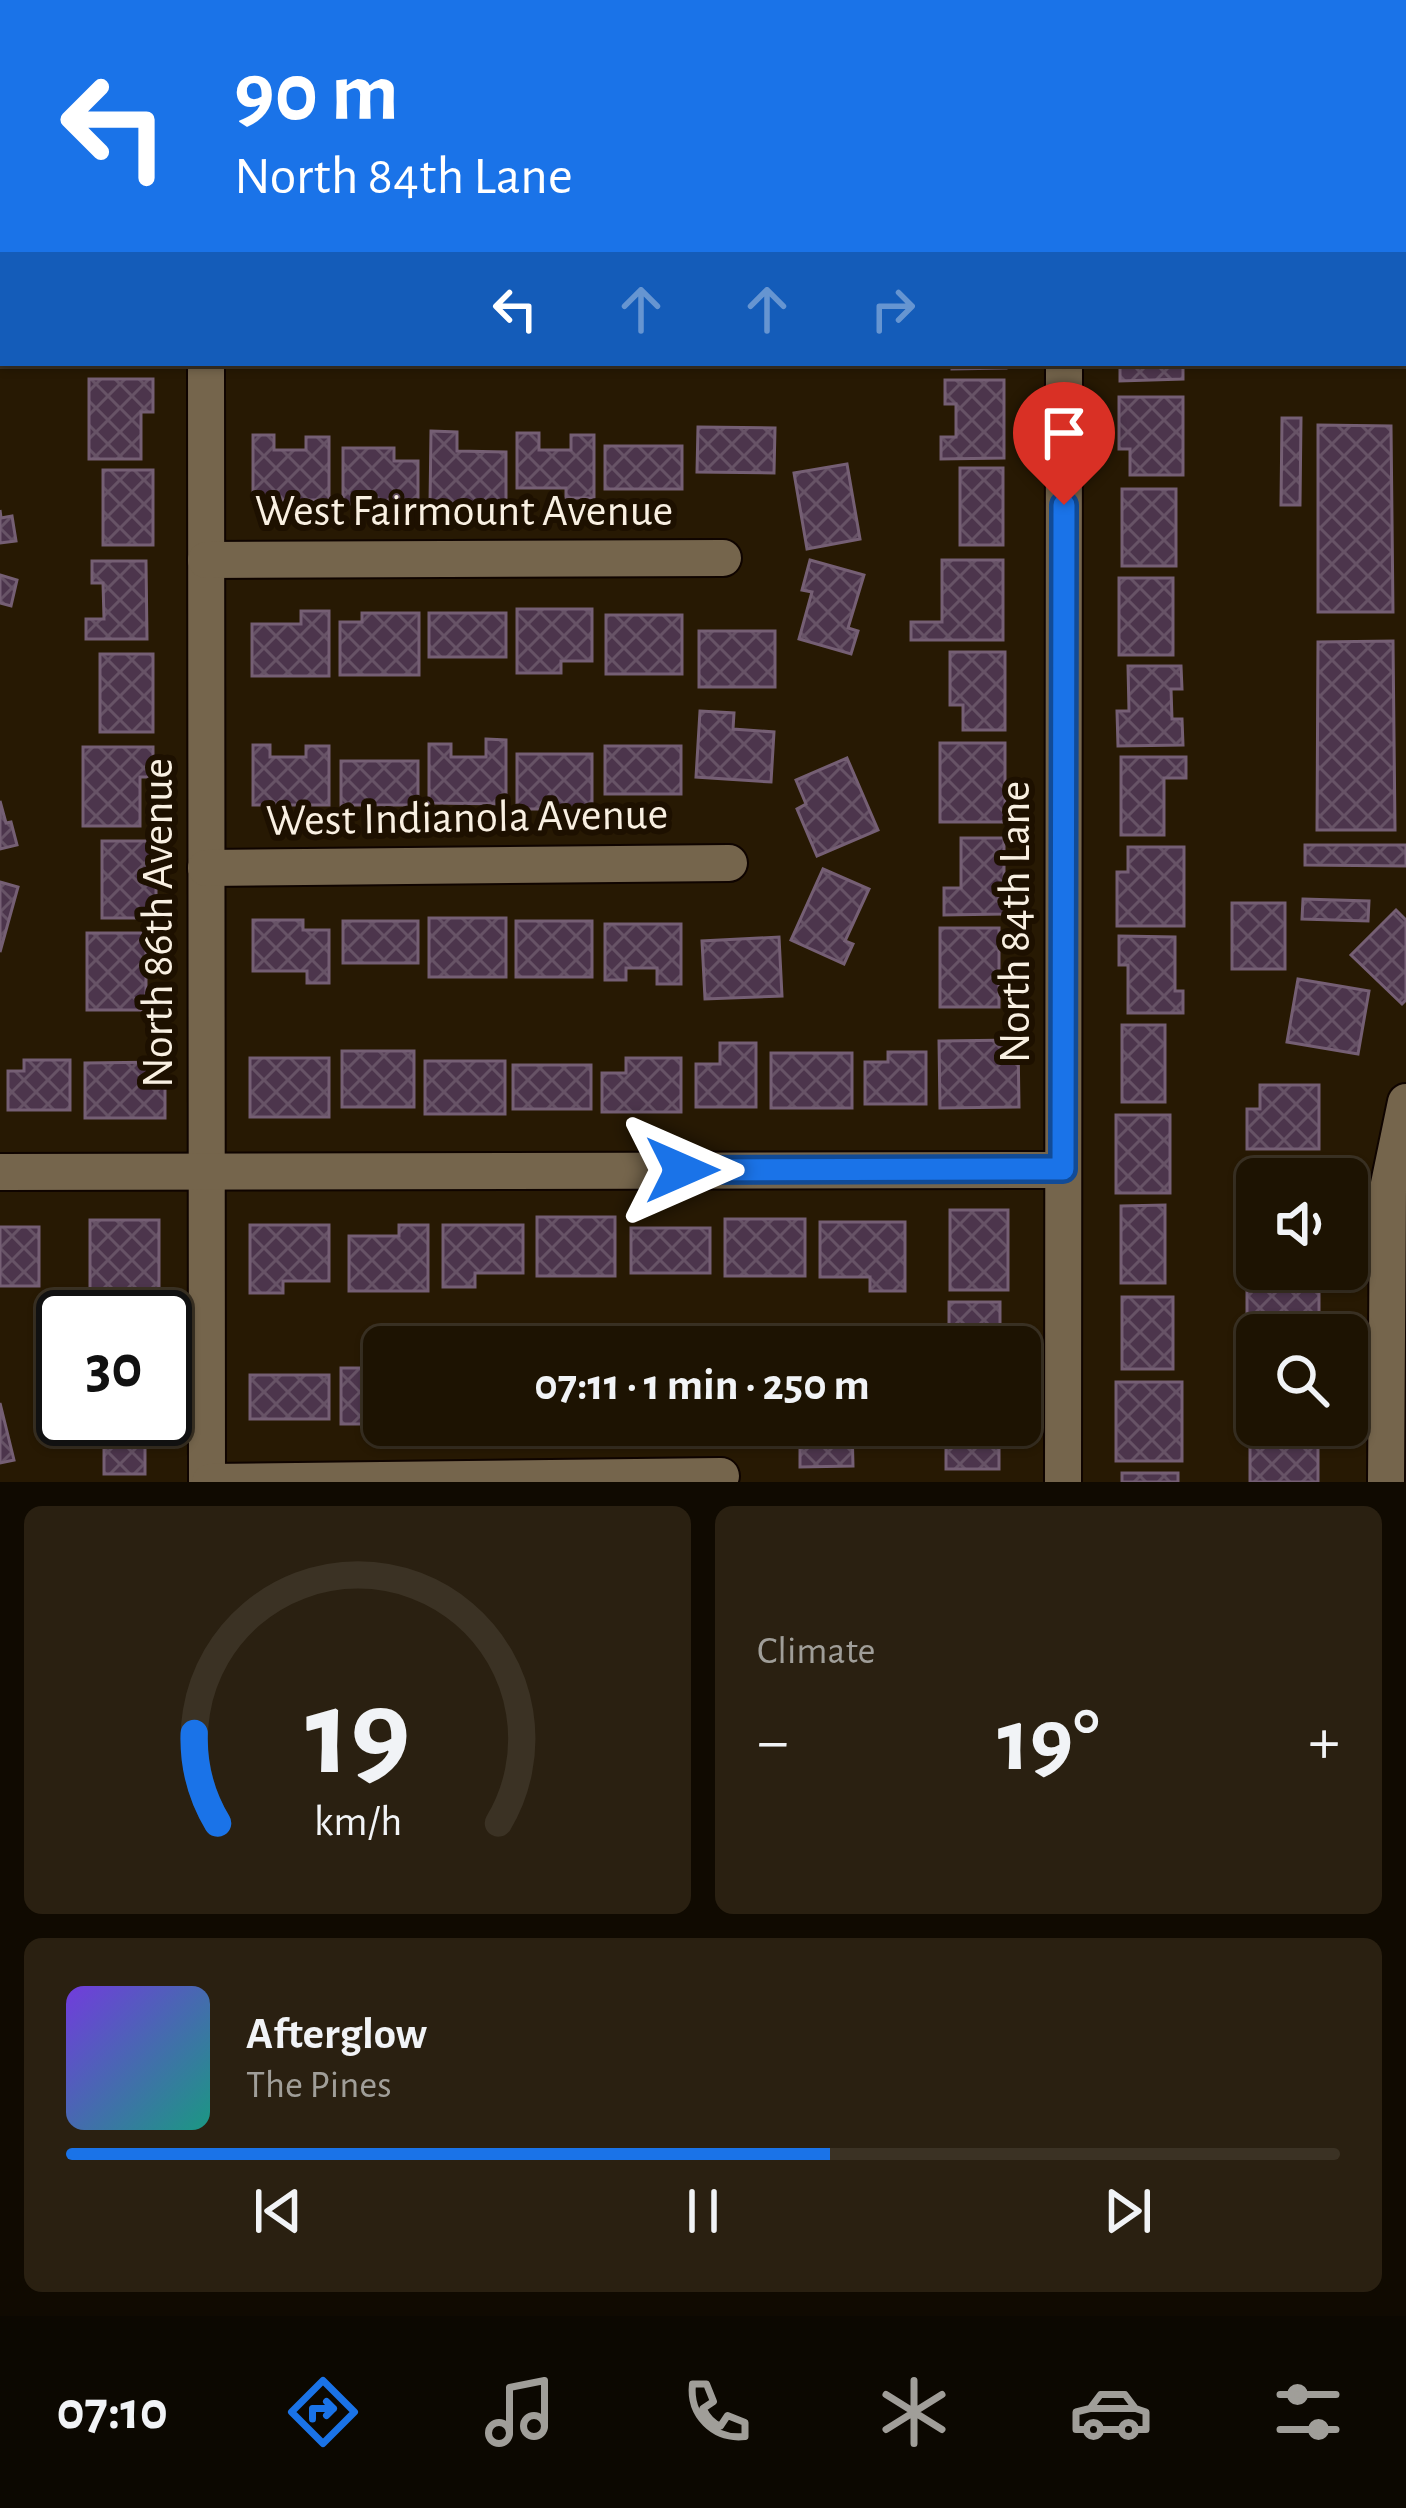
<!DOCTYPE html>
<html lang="en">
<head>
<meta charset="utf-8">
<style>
	:root { --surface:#1d1302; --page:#2a2011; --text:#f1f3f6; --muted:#a09e99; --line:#3b3224; --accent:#1a73e8 }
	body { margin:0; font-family:"Alegreya Sans",sans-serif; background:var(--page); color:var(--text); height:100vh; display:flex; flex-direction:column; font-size:45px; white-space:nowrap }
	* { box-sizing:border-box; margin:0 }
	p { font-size:39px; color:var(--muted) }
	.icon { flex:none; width:66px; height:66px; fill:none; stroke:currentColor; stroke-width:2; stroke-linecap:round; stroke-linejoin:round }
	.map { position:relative; height:1482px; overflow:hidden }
	.sheet { display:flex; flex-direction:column; gap:24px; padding:24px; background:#100a01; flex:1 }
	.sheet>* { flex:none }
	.hud { position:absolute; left:0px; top:0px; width:1407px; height:366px; box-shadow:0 3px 9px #0004,0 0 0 3px var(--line); background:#1a73e8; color:#fff; overflow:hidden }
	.controls { position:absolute; left:1236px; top:1158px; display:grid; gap:24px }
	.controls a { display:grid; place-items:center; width:132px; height:132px; border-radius:18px; background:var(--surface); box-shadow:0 3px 9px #0004,0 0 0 3px var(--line); font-size:60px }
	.speed { position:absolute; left:36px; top:1290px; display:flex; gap:24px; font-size:60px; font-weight:700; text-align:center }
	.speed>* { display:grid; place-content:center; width:156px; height:156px; border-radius:50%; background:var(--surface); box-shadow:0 3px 9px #0004,0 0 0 3px var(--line); line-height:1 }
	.speed .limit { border:6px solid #111; border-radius:18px; background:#fff; color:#111 }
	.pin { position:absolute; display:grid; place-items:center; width:102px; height:102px; color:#fff; margin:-123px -51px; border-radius:50% 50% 50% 0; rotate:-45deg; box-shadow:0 0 12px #0007 }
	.pin .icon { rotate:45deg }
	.me { position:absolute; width:132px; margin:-66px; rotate:90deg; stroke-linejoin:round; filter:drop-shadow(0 0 9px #0008) }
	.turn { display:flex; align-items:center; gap:42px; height:252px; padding:0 36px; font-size:54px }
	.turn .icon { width:156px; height:156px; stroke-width:2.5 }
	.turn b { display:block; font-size:84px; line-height:102px }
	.lanes { display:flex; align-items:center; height:114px; padding:0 36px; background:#0003; justify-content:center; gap:60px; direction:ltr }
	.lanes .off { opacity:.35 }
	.big { font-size:90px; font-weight:700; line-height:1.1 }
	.sheet .widget { flex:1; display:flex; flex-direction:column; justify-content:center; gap:18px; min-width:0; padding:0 42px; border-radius:18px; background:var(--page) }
	.sheet .dial { align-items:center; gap:0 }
	.dial svg { height:312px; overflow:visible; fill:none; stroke:var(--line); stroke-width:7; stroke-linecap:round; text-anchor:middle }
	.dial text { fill:var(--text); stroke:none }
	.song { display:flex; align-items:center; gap:36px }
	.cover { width:144px; height:144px; border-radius:18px; background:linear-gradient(135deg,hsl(260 70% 55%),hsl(170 70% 35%)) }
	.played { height:12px; border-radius:6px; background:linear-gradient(90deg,var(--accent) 60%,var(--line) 60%) }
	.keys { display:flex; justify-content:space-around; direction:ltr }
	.heat { display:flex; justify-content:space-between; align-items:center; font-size:66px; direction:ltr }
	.sheet .tiles { flex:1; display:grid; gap:24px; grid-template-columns:1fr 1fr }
	.widget:last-child { grid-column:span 2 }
	.trip { position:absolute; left:363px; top:1326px; width:678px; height:120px; border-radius:18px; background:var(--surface); box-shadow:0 3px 9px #0004,0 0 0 3px var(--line); font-weight:700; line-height:120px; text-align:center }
	.menu { display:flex; height:192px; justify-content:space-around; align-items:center; background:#0c0801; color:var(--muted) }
	.menu .icon { width:84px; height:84px }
	.menu .current { color:var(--accent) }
	.menu b { font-size:54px; color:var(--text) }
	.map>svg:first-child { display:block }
</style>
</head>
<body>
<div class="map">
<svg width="1406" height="1482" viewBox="0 0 1406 1482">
	<defs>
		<pattern id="building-cross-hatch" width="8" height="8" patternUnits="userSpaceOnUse" patternTransform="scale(3)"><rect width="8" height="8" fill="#4c354c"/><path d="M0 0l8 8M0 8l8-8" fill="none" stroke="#675366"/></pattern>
	</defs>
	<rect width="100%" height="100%" fill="#271903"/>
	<!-- building -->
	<g fill="url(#building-cross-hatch)" stroke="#755f74" stroke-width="3">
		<rect x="6" y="0" width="76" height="3"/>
		<rect x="253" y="0" width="82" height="3"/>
		<rect x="425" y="0" width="77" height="3"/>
		<rect x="513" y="0" width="76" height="3"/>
		<rect x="601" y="0" width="76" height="3"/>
		<rect x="688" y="0" width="76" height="3"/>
		<rect x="776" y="0" width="77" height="3"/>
		<rect x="863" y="0" width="77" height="3"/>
		<path d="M952 363H1006V368L952 369Z"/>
		<path d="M1120 363H1183V379L1120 381Z"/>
		<path d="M89 379H153V412H141V459H89Z"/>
		<path d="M945 380H1004V458L941 459V437H956V404H945Z"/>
		<path d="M1119 397H1183V475H1130V449H1119Z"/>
		<path d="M1282 418H1301L1300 505H1281Z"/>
		<path d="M1318 425 1391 426 1393 612H1318Z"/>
		<path d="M698 427 775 428 774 473 697 472Z"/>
		<path d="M431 431 457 432V451L506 452V505L430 504Z"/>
		<path d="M517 433H539V450H571V435H594V498H566V488H517Z"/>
		<path d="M253 435H274V450H306V437H329V500H253Z"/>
		<rect x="605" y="446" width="77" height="43"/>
		<path d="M343 448H394V461H418V504H343Z"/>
		<path d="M847 464 860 539 807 549 794 473Z"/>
		<rect x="960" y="468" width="43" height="77"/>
		<rect x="103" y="470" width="50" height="75"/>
		<rect x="1122" y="489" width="54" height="77"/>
		<path d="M0 510 1 518 12 516 16 541 0 543Z"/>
		<path d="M810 560 864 575 848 628 858 631 851 654 799 639 812 592 802 590Z"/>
		<path d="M942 560H1003V640H911V622H942Z"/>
		<path d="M92 561H146L147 639H86V619H104L103 583H92Z"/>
		<path d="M0 575 17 580 11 606 0 603Z"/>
		<rect x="1119" y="578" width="54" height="77"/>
		<path d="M517 609H592V661H561V673H517Z"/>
		<path d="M301 611H329V676H252V624H301Z"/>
		<path d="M362 613H419V675H340V622H362Z"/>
		<rect x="429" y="613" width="77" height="44"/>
		<rect x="606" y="615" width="76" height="59"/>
		<rect x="699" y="631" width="76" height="56"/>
		<path d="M1393 641 1395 830H1317L1318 642Z"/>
		<path d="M950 652H1005V730H963V705H950Z"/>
		<rect x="100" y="654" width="53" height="78"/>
		<path d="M1128 666H1181L1182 689H1171L1172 719H1182L1183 745 1118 746 1117 711H1129Z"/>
		<path d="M700 711 734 713 733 729 774 732 771 782 696 777Z"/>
		<path d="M486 739 506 740V804L429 803V744H451V757H486Z"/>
		<rect x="940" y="743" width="65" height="79"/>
		<path d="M253 745H270V757H306V746H329V805H253Z"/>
		<rect x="605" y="746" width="76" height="48"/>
		<path d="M83 747H153V777H140V826H83Z"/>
		<rect x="517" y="754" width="75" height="55"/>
		<path d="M1121 757H1186V778H1164V835H1121Z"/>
		<path d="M847 758 878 830 817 856 797 809 806 804 796 780Z"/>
		<rect x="341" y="761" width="77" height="44"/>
		<path d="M0 801 6 823 11 822 17 845 0 849Z"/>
		<path d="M961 838H1004V914L944 915V888H961Z"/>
		<rect x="102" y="841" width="54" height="77"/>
		<path d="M1305 845H1406V866L1305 865Z"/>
		<path d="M1128 847H1184V926H1117V872H1128Z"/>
		<path d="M823 869 869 889 845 941 853 944 844 964 791 940Z"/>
		<path d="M0 882 18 887 0 952Z"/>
		<path d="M1303 899 1369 901 1368 921 1302 919Z"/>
		<rect x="1232" y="903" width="53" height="66"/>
		<path d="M1396 910 1406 920V1000L1402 1004 1351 955Z"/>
		<rect x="429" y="918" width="77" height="59"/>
		<path d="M253 920H303V930H329V983H307V971H253Z"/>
		<rect x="343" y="921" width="75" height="42"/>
		<rect x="516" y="921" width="76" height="56"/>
		<path d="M605 924H681V984H657V968H626V980H605Z"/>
		<rect x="940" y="928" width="59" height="79"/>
		<rect x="87" y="933" width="59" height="77"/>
		<path d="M1119 936 1175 937V991H1183V1013H1128V965H1119Z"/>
		<path d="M779 937 782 996 705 999 702 941Z"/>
		<path d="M1298 979 1369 991 1358 1054 1287 1042Z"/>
		<rect x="1122" y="1025" width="43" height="77"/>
		<path d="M1018 1040 1019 1107 940 1108 939 1041Z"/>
		<path d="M720 1043H756V1107H696V1064H720Z"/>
		<rect x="342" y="1051" width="72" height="56"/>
		<path d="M888 1052H926V1104H865V1062H888Z"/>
		<rect x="771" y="1053" width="81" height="55"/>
		<rect x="250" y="1058" width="79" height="59"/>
		<path d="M626 1058H681V1112H602V1073H626Z"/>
		<path d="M24 1060H70V1110H8V1071H24Z"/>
		<rect x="425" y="1061" width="80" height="53"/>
		<path d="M165 1062V1118H85V1063Z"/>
		<rect x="513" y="1065" width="78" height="44"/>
		<path d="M1260 1085H1319V1149H1247V1109H1260Z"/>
		<rect x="1116" y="1115" width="54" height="78"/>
		<path d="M1243 1170H1321V1179H1257V1230H1243Z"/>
		<path d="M1165 1205V1283H1121V1206Z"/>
		<rect x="950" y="1210" width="58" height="80"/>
		<rect x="537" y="1217" width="78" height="59"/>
		<rect x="725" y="1219" width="80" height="57"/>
		<rect x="90" y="1220" width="69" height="78"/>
		<path d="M820 1222H905V1291H870V1277H820Z"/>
		<path d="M250 1225H329V1281H283V1293H250Z"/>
		<path d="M399 1225H428V1291H349V1236H399Z"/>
		<path d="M443 1225H523V1273H475V1287H443Z"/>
		<rect x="0" y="1227" width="39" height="59"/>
		<rect x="631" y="1228" width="79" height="45"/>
		<path d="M1247 1252H1257V1269H1319V1315H1247Z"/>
		<rect x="1122" y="1297" width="51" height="72"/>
		<rect x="949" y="1302" width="51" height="45"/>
		<rect x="105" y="1308" width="43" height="9"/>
		<rect x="1253" y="1338" width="4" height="63"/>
		<rect x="341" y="1368" width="43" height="56"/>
		<rect x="250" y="1375" width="79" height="44"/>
		<rect x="1116" y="1382" width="66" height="79"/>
		<path d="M0 1403 14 1460 0 1463Z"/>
		<rect x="104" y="1419" width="41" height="55"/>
		<path d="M1250 1421H1257V1425H1318V1482H1250Z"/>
		<path d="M800 1425H852L853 1466 800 1467Z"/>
		<path d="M956 1425H999V1469H946V1443H956Z"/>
		<rect x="1122" y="1473" width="56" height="9"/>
	</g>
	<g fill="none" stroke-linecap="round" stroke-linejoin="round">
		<!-- minor casing -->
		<g stroke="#0f0400" stroke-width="40">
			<g id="minor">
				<path d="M205 0V3"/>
				<path d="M1062 0V3"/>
				<path d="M0 246H3"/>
				<path d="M206 363 207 1482"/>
				<path d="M206 560 723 558"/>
				<path d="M206 868 729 863"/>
				<path d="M0 1172 1063 1170"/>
				<path d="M210 1482 721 1476"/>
				<path d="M1063 1482 1064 363"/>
				<path d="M1386 1482 1388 1189 1406 1102"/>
			</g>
		</g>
		<!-- minor -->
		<use href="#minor" stroke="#75654c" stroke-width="36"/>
	</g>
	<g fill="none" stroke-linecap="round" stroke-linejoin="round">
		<!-- route casing -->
		<g stroke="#114b97" stroke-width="30">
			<path id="route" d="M682 1170 1063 1169 1064 505"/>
		</g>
		<!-- route -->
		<use href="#route" stroke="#1a73e8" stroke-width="21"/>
	</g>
	<g text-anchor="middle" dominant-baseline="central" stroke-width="12" stroke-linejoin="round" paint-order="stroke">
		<!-- street labels -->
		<g font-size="45" fill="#f9f0e2" stroke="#1d1000">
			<text x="464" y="511">West Fairmount Avenue</text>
			<text transform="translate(467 818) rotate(-1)">West Indianola Avenue</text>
			<text transform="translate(1015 922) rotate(-90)">North 84th Lane</text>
			<text transform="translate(158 923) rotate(-90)">North 86th Avenue</text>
		</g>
	</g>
</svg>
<div class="controls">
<a><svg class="icon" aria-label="sound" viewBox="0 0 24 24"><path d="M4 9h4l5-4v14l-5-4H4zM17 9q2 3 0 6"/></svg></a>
<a><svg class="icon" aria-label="search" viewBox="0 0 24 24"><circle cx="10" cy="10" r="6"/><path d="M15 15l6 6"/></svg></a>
</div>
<div class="speed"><div class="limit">30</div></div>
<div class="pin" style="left:1064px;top:505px;background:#d93025"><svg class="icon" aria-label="arrive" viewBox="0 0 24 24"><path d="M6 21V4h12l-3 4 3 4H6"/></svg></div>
<svg class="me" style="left:682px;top:1170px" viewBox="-20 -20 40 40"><path d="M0-17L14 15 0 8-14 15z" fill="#1a73e8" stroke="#fff" stroke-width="4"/></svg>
<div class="trip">07:11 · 1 min · 250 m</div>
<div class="hud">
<div class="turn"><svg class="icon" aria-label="left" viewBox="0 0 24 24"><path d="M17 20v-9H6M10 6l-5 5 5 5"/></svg><div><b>90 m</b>North 84th Lane</div></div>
<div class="lanes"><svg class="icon" aria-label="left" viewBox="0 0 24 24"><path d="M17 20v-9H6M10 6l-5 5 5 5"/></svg><svg class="icon off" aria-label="ahead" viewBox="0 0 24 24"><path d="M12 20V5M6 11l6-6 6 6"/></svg><svg class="icon off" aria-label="ahead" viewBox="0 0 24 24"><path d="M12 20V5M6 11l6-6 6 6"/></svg><svg class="icon off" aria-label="right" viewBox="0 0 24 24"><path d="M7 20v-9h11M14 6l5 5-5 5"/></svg></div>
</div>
</div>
<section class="sheet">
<div class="tiles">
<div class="widget dial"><svg viewBox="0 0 100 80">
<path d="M14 69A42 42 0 1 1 86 69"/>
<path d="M14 69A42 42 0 0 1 8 46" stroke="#1a73e8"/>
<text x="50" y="56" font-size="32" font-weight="700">19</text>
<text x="50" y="72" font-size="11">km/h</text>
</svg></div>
<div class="widget"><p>Climate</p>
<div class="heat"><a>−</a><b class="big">19°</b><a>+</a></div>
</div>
<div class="widget">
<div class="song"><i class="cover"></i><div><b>Afterglow</b><p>The Pines</p></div></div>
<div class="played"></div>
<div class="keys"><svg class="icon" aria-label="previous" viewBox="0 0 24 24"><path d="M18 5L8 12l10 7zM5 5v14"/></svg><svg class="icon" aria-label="pause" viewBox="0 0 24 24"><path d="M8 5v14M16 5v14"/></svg><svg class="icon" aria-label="next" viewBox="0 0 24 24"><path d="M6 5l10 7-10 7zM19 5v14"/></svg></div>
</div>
</div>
</section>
<nav class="menu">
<b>07:10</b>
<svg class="icon current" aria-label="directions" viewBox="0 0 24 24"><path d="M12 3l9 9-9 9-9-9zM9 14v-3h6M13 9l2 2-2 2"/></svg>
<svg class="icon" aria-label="music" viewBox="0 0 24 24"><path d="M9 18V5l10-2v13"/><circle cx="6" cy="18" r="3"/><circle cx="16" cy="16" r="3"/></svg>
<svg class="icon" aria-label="phone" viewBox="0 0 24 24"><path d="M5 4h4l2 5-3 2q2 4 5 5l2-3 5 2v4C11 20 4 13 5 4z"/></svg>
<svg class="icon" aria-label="climate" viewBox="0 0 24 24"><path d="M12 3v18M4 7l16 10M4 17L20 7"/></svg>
<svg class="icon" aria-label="car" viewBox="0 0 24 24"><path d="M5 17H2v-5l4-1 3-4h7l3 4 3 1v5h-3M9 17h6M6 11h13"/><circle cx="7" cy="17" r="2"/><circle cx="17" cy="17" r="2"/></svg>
<svg class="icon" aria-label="filters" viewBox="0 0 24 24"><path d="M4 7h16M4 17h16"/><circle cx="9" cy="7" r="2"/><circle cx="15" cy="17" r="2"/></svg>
</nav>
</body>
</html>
